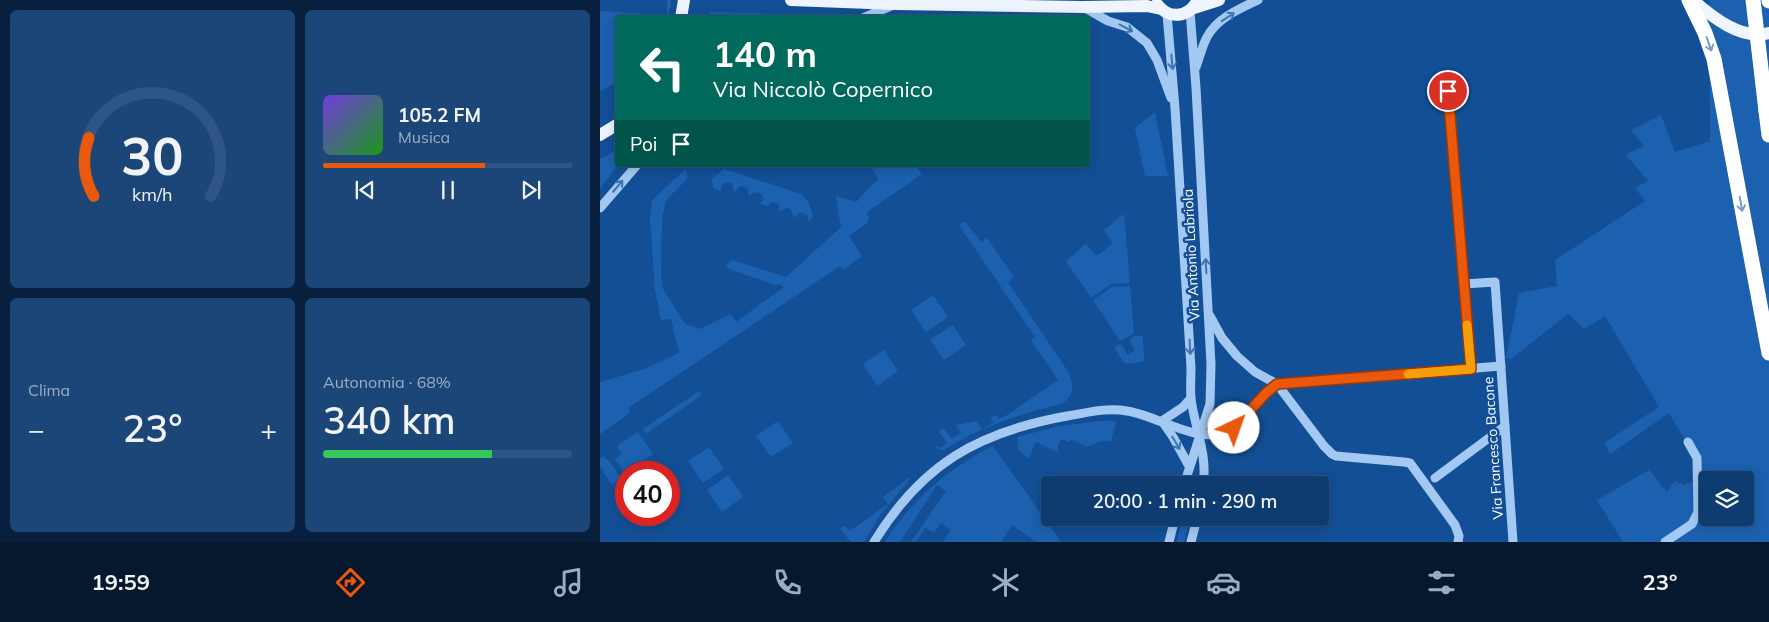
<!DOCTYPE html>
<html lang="it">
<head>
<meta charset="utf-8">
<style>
	:root { --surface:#0e3b70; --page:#1c4678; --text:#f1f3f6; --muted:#9badc3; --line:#2e5583; --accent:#ea580c }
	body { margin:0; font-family:Mulish,sans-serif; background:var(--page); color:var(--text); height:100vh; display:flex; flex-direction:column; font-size:19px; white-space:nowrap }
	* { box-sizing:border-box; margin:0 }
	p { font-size:16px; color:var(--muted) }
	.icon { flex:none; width:28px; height:28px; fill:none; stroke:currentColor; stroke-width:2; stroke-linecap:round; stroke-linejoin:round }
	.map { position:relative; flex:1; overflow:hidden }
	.side { display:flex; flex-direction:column; gap:10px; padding:10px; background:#08203e; width:600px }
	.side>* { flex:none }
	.hud { position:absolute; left:15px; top:15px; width:475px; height:152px; border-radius:5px; box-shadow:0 2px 12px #0003,0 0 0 1px var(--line); background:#00695c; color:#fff; overflow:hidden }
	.buttons { position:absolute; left:1099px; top:471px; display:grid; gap:10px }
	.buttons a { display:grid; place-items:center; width:55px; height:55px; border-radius:5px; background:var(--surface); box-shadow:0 2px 12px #0003,0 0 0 1px var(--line); font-size:25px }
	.speed { position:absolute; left:15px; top:461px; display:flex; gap:10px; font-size:25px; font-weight:700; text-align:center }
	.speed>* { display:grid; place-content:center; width:65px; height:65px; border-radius:50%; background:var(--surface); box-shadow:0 2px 12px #0003,0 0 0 1px var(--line); line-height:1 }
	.speed .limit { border:8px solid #d22; background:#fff; color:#111 }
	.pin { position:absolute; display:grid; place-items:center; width:42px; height:42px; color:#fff; margin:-21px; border:2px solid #fff; border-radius:50%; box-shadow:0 1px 5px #0007 }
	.me { position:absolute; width:55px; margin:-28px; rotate:42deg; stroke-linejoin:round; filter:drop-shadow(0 0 4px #0008) }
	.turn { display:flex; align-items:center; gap:18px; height:105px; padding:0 15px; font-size:22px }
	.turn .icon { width:65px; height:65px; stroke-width:2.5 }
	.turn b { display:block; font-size:35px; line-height:42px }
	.then { display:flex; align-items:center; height:48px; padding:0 15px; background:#0003; gap:10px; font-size:19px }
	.big { font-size:38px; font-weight:600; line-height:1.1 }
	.side .widget { flex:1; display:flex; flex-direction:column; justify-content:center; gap:8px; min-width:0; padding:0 18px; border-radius:8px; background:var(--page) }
	.side .dial { align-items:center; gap:0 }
	.dial svg { height:130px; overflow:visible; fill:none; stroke:var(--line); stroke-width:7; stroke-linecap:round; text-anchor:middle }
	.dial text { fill:var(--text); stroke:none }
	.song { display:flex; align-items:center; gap:15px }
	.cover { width:60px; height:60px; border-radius:8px; background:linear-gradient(135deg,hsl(260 70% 55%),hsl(120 70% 35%)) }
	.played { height:5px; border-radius:2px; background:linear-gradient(90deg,var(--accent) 65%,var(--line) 65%) }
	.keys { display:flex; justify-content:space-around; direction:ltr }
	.heat { display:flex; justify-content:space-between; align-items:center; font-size:28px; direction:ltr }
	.charge { height:8px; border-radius:4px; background:linear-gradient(90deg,#34c759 68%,var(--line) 0) }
	.side .tiles { flex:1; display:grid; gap:10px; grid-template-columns:repeat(2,1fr) }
	.trip { position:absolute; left:441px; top:476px; width:288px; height:50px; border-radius:5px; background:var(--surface); box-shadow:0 2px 12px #0003,0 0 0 1px var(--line); font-weight:600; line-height:50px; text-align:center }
	.tabs { display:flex; height:80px; justify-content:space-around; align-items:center; background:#06182d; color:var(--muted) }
	.tabs .icon { width:35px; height:35px }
	.tabs .on { color:var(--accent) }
	.tabs b { font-size:22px; color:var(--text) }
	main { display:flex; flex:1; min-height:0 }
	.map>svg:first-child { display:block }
</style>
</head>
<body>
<main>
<section class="side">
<div class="tiles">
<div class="widget dial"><svg viewBox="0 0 100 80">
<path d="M14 69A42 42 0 1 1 86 69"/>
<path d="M14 69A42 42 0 0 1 11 33" stroke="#ea580c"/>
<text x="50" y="56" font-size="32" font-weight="700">30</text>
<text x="50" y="72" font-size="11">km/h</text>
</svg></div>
<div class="widget">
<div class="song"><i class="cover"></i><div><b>105.2 FM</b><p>Musica</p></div></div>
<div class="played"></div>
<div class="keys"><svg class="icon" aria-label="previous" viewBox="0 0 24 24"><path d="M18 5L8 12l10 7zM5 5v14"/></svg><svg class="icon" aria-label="pause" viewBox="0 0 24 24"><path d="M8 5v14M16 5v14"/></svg><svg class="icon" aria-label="next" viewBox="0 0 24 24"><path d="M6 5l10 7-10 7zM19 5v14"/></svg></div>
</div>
<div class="widget"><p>Clima</p>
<div class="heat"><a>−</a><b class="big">23°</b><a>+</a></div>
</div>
<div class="widget"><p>Autonomia · 68%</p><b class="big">340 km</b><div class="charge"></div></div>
</div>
</section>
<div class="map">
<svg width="1169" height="542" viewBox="0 0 1169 542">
	<rect width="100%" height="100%" fill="#134f96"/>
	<!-- green -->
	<g fill="#1b61b0" fill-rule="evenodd">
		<path d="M67 0H71V6L67 17 18 18 17 82 0 91V11L67 15Z"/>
		<path d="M1109 0H1169V542H1023L997 500 1049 470 1067 492 1075 481 1084 485 1097 481V460L1069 413 1010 454 1004 443 1059 407 1005 316 984 329 968 314 911 359 906 358 919 293 957 286 955 260 1045 201 1035 188 1048 181 1026 155 1044 146 1031 130 1061 115 1075 152 1110 141ZM1108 480H1145V518H1108Z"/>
		<path d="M110 12 241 15 234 18 107 17Z"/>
		<path d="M555 112 568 176H545L535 128Z"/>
		<path d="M16 150C23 165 8 177 0 189V159Z"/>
		<path d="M270 165H315L322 174 267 212 269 219 267 223 249 236 262 256 243 270 240 266 28 408 30 413 0 434V382L44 369 79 353 71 319 61 320 55 291 50 219 52 200 86 169 88 178 66 200 62 219 61 276 63 289 85 324 100 329 131 314 136 322 184 287 179 284 176 285 129 269 126 265 132 260 186 277 239 229 242 224 240 223 236 196 256 202 278 179Z"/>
		<path d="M124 169 201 194 209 203 213 217 209 222 207 215 200 212 195 217H193L191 209 186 208 179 212V204L172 202 168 206 160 204 164 200 162 194 154 192 149 196 148 188 140 186 136 191H134L132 183 125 182 121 186V191L113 188 112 179Z"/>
		<path d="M524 214 530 283 511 284 491 298 466 261 486 244 497 256 513 243 504 230Z"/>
		<path d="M365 221 381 242 387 238 414 277 408 282 469 373 472 383V392L467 400 461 404C419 414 378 428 342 451L335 447 336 445 341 448 347 443 339 431 344 428 352 439 361 433 356 425 376 421 382 429 393 423 390 418 396 415 399 419 407 415 458 380 431 340 435 337 359 225Z"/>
		<path d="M530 286 534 334 520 341 493 300 512 287Z"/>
		<path d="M333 295 348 317 326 332 311 310Z"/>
		<path d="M353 325 366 345 344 360 330 340Z"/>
		<path d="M534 336H543L544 359 542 362 525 364 514 348 521 344 528 355 535 350 529 340Z"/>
		<path d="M284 350 298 371 277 386 263 364Z"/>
		<path d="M99 391 102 395 46 434 43 429Z"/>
		<path d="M178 421 193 443 171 457 156 436Z"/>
		<path d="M502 421H516L511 441H500L487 447 471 439 469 442 461 439 457 447 459 448 457 452 436 442 428 459 418 449 417 437 459 426Z"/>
		<path d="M38 432 53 454 25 473 15 459 22 454 17 446Z"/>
		<path d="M393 446 461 542H437L412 525 401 542H343L351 530 341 523 334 533 325 528 316 542H311L346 491 337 485 300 542H285C312 500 348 468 393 446Z"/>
		<path d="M109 447 124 469 103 483 88 461Z"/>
		<path d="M3 456 11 463 21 478 12 485 0 466V458Z"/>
		<path d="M128 475 143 497 122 512 107 490Z"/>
		<path d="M310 477V479L280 515 264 542H251L240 529 245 526 250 531 288 504 283 497Z"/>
		<path d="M24 481 26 485V506L14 488Z"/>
		<path d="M583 518H590L584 542H577Z"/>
	</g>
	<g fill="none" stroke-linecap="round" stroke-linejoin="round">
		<!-- minor -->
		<g stroke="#a3c9f2" stroke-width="9">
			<path d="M485 8 508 21 527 27 547 43 557 60 571 98"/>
			<path d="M567 14 575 108 591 368C591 378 590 389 591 399 595 429 608 455 603 485"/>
			<path d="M263 18 293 5"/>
			<path d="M596 67C600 57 602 46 607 37 617 18 639 9 658 0"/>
			<path d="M848 91 871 369"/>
			<path d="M0 208 37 165"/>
			<path d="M864 284 895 282 913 542"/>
			<path d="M610 316 622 338 637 356 655 372 677 384 724 446 732 454 736 456 804 462 810 463 855 525 859 536 858 542"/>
			<path d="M562 421 573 437 589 466"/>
			<path d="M562 421 583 407 591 398"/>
			<path d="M835 478 905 426"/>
			<path d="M584 485 610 404 611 364 596 88 590 11"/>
			<path d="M274 542C322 464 378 432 467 416 486 413 507 407 527 411 558 416 593 442 625 433 637 429 663 395 677 384L901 366"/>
			<path d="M569 542 575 518"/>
			<path d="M591 542 597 518"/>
			<path d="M1065 542 1092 524 1098 512 1097 458 1088 442"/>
		</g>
		<!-- major -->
		<g stroke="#eff5ff" stroke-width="12">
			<path d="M191 0 296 4 482 7 547 6 561 9"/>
			<path d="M1093 0C1112 17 1142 41 1169 33"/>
			<path d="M557 4C569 20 588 18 598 0"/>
			<path d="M594 8 619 0"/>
			<path d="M81 18 84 0"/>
			<path d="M0 135 18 124"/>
		</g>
		<!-- highway -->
		<g stroke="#fff" stroke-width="15">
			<path d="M1089 0 1105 33 1114 59 1169 353"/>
			<path d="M1169 0V1"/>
			<path d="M1166 111 1169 135"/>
		</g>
		<!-- highway-bridge -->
		<path stroke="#fff" stroke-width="15" d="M1153 0 1166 111"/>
	</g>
	<!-- one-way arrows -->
	<defs><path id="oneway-shaft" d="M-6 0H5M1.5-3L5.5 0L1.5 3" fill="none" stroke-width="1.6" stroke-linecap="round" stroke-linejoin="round" transform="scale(1.25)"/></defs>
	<g stroke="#3e74b2">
		<use href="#oneway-shaft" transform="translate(628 17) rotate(-33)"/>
		<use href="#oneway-shaft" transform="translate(526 28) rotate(28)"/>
		<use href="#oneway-shaft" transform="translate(572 62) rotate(85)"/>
		<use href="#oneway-shaft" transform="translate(18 186) rotate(-50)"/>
		<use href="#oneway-shaft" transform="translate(606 266) rotate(-93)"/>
		<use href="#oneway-shaft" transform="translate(590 347) rotate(87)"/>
		<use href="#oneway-shaft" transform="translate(576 443) rotate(59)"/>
	</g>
	<g stroke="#7d9ec5">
		<use href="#oneway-shaft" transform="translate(1109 44) rotate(71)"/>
		<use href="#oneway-shaft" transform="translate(1141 204) rotate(80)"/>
	</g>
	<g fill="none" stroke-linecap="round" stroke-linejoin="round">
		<!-- route casing -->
		<g stroke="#983908" stroke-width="12">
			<path id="route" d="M634 428 666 393 677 384 871 369 848 91"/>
		</g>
		<!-- route -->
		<use href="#route" stroke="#ea580c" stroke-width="9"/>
		<!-- slow -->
		<path stroke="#f59e0b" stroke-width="9" d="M808 374 871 369 867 325"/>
	</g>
	<g text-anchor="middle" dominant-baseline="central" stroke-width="5" stroke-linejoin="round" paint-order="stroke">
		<!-- street labels -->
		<g font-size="14" fill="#fff" stroke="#134f96">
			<text transform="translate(591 255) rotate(-93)">Via Antonio Labriola</text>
			<text transform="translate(893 448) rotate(-94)">Via Francesco Bacone</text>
		</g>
	</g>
</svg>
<div class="buttons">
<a><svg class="icon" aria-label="layers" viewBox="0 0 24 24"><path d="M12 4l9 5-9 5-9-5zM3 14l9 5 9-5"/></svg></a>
</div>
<div class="speed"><div class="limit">40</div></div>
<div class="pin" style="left:848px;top:91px;background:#d93025"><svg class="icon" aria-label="arrive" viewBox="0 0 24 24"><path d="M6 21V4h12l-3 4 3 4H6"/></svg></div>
<svg class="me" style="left:634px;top:428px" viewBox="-20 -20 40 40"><circle r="19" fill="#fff"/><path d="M0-13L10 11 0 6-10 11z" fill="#ea580c"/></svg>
<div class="trip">20:00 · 1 min · 290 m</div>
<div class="hud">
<div class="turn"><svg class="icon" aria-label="left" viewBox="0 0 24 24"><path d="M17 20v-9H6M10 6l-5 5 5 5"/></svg><div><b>140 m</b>Via Niccolò Copernico</div></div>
<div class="then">Poi<svg class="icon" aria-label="arrive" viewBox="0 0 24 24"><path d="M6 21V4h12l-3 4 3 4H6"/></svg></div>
</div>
</div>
</main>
<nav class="tabs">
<b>19:59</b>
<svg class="icon on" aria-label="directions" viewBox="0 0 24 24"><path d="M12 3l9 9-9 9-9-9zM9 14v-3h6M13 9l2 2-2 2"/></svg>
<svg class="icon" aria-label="music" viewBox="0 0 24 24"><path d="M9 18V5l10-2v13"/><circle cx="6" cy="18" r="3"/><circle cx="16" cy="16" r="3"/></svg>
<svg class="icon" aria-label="phone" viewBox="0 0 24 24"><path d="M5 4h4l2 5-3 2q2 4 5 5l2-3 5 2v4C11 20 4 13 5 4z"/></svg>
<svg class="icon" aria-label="climate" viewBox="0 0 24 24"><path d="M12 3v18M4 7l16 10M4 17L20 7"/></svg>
<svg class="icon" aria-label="car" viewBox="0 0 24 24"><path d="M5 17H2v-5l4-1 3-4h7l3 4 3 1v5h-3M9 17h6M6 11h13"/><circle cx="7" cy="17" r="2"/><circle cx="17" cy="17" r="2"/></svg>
<svg class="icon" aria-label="filters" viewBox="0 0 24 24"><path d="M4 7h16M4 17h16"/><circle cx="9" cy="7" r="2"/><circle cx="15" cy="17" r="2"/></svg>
<b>23°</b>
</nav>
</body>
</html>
